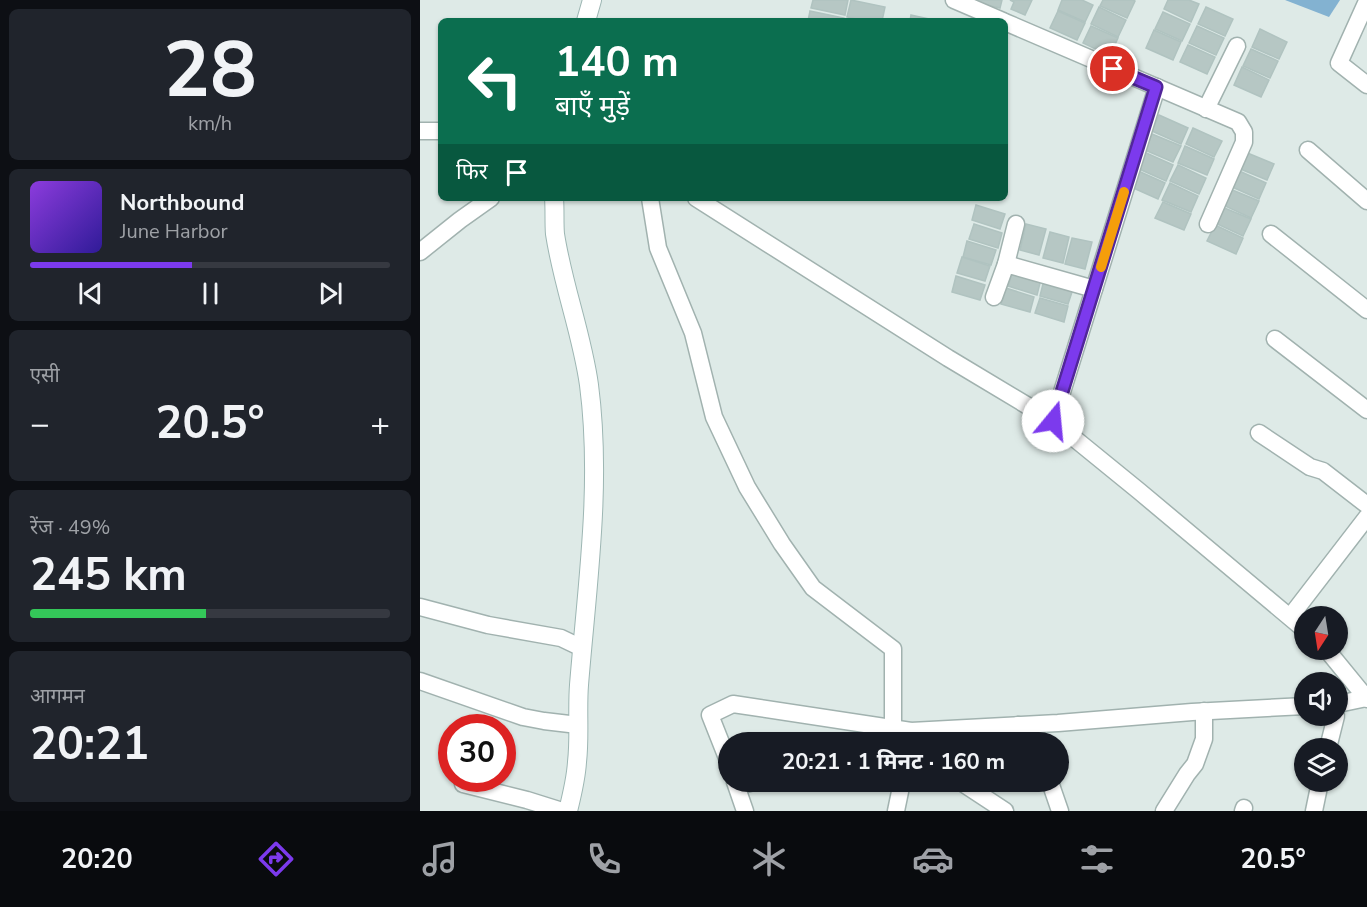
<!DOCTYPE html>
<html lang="hi">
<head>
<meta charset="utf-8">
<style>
	:root { --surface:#171b24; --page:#20242c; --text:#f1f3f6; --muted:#9ea1a6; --line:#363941; --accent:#7c3aed }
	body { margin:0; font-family:"Nunito Sans","Noto Sans Devanagari",sans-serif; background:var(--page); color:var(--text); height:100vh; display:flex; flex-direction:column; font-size:22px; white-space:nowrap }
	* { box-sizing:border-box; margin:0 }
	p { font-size:20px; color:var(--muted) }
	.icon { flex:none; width:33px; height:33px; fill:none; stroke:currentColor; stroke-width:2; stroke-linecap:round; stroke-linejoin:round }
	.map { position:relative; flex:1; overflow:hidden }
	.panel { display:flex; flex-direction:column; gap:9px; padding:9px; background:#0d0f14; width:420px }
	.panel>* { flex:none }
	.banner { position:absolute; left:18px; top:18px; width:570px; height:183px; border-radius:9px; box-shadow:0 2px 4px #0004; background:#0b6e4f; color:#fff; overflow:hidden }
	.needle { width:39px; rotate:192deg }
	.tools { position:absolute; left:874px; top:606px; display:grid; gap:12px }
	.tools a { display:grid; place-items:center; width:54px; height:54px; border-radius:50%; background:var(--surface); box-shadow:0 2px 4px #0004; font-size:30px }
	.speed { position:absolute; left:18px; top:714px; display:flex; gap:12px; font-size:30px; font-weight:700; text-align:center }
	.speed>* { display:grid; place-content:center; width:78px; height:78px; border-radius:50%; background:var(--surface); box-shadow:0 2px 4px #0004; line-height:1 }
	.speed .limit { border:9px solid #d22; background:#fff; color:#111 }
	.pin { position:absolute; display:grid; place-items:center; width:51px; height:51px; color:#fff; margin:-26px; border:3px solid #fff; border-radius:50%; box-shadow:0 2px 6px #0007 }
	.me { position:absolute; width:66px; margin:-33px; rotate:17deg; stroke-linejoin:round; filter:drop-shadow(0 0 4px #0008) }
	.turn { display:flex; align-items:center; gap:21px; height:126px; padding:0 18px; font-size:27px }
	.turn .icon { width:78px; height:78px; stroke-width:2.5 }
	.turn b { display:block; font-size:42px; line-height:51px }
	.then { display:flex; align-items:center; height:57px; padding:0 18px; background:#0003; gap:12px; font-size:22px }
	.big { font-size:45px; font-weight:700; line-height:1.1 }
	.panel .card { flex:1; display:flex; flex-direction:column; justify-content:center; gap:9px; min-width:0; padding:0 21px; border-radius:9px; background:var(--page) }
	.panel .dial { align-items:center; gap:0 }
	.dial b { font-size:78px; line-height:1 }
	.song { display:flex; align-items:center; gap:18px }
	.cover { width:72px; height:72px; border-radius:9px; background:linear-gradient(135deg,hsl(270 70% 55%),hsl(250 70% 35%)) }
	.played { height:6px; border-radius:3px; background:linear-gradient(90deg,var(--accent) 45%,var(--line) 45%) }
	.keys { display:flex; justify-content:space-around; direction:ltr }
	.heat { display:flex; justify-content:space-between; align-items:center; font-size:33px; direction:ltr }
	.charge { height:9px; border-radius:4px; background:linear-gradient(90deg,#34c759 49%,var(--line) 0) }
	.trip { position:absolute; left:298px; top:732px; width:351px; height:60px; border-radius:30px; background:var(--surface); box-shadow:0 2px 4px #0004; font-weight:700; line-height:60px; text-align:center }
	.menu { display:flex; height:96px; justify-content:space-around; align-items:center; background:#090b0e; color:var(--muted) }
	.menu .icon { width:42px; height:42px }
	.menu .selected { color:var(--accent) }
	.menu b { font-size:27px; color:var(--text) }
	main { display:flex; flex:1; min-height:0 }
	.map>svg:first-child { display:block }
</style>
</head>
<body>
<main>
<section class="panel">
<div class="card dial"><b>28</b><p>km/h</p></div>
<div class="card">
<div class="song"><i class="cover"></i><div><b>Northbound</b><p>June Harbor</p></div></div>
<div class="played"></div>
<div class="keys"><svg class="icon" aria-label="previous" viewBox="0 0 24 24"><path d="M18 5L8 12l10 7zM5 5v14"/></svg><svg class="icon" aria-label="pause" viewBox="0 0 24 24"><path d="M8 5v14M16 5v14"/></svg><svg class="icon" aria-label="next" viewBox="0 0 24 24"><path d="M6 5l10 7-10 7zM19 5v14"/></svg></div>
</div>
<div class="card"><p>एसी</p>
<div class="heat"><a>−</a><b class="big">20.5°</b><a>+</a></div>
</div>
<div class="card"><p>रेंज · 49%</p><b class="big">245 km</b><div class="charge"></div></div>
<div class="card"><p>आगमन</p><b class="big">20:21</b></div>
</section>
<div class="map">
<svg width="947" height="811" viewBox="0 0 947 811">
	<rect width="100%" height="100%" fill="#deeae7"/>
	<!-- water -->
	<path fill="#83b2d1" d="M865 0H920L909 17Z"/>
	<!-- building -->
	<g fill="#b6c7c4" stroke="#b0c3c0" stroke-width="1.5">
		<path d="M393 0H428L425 15 391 8Z"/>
		<path d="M431 0 465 7 462 21H446L427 17Z"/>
		<path d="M554 0H582L580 8 554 2Z"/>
		<path d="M590 0H612L605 15 591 9 594 2Z"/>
		<path d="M642 0H662L673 5 665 22 638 10Z"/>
		<path d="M683 0H713L715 1 707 18 680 6Z"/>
		<path d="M748 0H769L779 4 771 22 744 9Z"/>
		<path d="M679 7 706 20 698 37 671 24Z"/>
		<path d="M786 7 813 19 805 36 778 24Z"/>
		<path d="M390 11 424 18V21H388Z"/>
		<path d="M638 11 665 23 657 40 630 28Z"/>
		<path d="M743 12 770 24 762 41 735 29Z"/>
		<path d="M491 15 518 21H490Z"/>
		<path d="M671 26 698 38 690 56 663 43Z"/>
		<path d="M777 26 804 38 796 55 769 43Z"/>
		<path d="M840 29 867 42 859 59 832 47Z"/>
		<path d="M734 30 761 42 753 60 726 48Z"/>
		<path d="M768 45 795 57 787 74 760 62Z"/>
		<path d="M831 49 858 61 850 78 823 66Z"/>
		<path d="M822 67 849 80 841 97 814 85Z"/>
		<path d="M739 115 768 128 761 144 732 131Z"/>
		<path d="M773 128 802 141 794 157 766 144Z"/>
		<path d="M732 134 761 146 753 162 725 150Z"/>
		<path d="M765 146 794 159 787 175 758 163Z"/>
		<path d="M724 152 753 165 746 181 717 168Z"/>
		<path d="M825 152 854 164 847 180 818 168Z"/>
		<path d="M758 165 786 178 779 194 750 181Z"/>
		<path d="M716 170 745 183 738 199 709 186Z"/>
		<path d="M817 170 846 183 839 199 810 186Z"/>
		<path d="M750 183 778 196 771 212 742 200Z"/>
		<path d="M810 189 839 201 831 218 803 205Z"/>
		<path d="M743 202 771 214 764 230 735 218Z"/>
		<path d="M556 205 585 214 580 229 552 220Z"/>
		<path d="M802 207 831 219 823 236 795 223Z"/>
		<path d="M554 224 582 233 578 248 549 239Z"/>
		<path d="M606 224 626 229 619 255 600 250Z"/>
		<path d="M795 225 823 238 816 254 787 241Z"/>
		<path d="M630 232 649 237 643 263 623 258Z"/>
		<path d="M652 238 672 242 665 269 645 264Z"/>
		<path d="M547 241 576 250 571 265 543 257Z"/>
		<path d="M542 257 570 266 565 281 537 273Z"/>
		<path d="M593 271 621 279 617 295 588 286Z"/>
		<path d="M536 276 565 285 560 300 532 292Z"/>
		<path d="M624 280 653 289 648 304 620 296Z"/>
		<path d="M586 288 614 297 610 312 581 304Z"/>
		<path d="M620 298 648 306 644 322 615 313Z"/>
	</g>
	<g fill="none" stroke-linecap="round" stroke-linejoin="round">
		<!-- street casing -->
		<g stroke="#a1b2af" stroke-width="19">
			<g id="street">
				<path d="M534 0 583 21"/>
				<path d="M947 1 919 63 947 85"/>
				<path d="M585 22 818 122 824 132V142L788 224"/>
				<path d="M786 109 817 46"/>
				<path d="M0 131H21"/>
				<path d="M888 150 947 201"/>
				<path d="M230 198 238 248 273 333 294 417 327 487 362 544 393 588 473 649V728"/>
				<path d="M276 198 528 358 633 421 719 491 885 630"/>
				<path d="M851 234 947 310"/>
				<path d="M0 252 40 220 71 198"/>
				<path d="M586 264 596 224"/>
				<path d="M574 297 586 264 674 289"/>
				<path d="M855 339 947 410"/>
				<path d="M633 421 737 87"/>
				<path d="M839 433 890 467 903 471 947 505"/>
				<path d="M0 607 68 625 141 638 162 648"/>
				<path d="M870 617 947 517"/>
				<path d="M907 650 947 699"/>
				<path d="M0 681 103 717 124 721 158 725"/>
				<path d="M918 704 946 698"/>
				<path d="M598 725 609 742"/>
				<path d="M908 748 916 716"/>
				<path d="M309 763 290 715 313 704 491 731 638 723 772 712 885 706"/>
				<path d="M315 782 325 811"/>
				<path d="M541 782 585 811"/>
				<path d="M630 782 640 811"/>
				<path d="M43 784 107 800 142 811"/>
				<path d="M317 786 334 782"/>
				<path d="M476 811 482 782"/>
				<path d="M744 811 767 774 775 764 784 739V711"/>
				<path d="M823 811 824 808"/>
				<path d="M894 811 900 782"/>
			</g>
		</g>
		<!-- secondary casing -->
		<g stroke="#9db6b3" stroke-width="20">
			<g id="secondary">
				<path d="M166 21 172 0"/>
				<path d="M134 198C135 210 134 223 135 234 143 286 162 334 169 385 182 484 167 586 159 685 157 710 160 736 157 762 156 779 152 795 148 811"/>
			</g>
		</g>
		<!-- street -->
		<use href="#street" stroke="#fff" stroke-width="16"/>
		<!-- secondary -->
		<use href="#secondary" stroke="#fff" stroke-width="18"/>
	</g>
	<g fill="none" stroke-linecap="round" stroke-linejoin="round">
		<!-- route casing -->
		<g stroke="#51269a" stroke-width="15">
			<path id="route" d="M633 421 736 87 693 69"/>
		</g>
		<!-- route -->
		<use href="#route" stroke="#7c3aed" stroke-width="10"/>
		<!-- slow -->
		<path stroke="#f59e0b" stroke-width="10" d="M681 267 704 192"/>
	</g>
</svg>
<div class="tools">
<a><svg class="needle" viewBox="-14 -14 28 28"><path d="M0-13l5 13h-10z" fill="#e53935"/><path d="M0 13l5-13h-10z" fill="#9ea1a6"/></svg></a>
<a><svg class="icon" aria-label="sound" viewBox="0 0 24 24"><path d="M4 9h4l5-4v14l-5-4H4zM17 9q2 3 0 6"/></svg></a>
<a><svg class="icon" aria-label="layers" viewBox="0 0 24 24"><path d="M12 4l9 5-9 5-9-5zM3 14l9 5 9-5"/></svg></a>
</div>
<div class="speed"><div class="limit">30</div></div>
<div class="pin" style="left:693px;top:69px;background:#d93025"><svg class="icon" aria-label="arrive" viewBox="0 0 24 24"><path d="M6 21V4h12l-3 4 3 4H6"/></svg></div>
<svg class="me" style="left:633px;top:421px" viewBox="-20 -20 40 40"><circle r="19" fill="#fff"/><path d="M0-13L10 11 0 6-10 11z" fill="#7c3aed"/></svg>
<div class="trip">20:21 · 1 मिनट · 160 m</div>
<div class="banner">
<div class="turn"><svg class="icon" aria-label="left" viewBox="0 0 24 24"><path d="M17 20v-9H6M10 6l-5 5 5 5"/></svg><div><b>140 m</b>बाएँ मुड़ें</div></div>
<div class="then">फिर<svg class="icon" aria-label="arrive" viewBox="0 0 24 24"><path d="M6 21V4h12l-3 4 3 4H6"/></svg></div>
</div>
</div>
</main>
<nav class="menu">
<b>20:20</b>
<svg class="icon selected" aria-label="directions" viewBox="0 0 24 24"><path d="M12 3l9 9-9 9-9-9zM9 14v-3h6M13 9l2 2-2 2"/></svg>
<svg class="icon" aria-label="music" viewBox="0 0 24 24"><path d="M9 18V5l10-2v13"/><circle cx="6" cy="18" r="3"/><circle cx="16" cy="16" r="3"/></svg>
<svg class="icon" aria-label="phone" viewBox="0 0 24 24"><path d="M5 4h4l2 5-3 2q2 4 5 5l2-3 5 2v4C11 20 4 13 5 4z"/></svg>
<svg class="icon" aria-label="climate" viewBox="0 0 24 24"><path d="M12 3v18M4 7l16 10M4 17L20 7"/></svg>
<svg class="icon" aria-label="car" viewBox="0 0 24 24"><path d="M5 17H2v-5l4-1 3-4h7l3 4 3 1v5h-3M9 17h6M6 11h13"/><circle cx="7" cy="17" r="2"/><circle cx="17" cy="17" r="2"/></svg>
<svg class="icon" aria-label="filters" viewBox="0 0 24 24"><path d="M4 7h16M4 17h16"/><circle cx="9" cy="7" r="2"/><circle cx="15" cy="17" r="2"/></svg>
<b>20.5°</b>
</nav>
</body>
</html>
